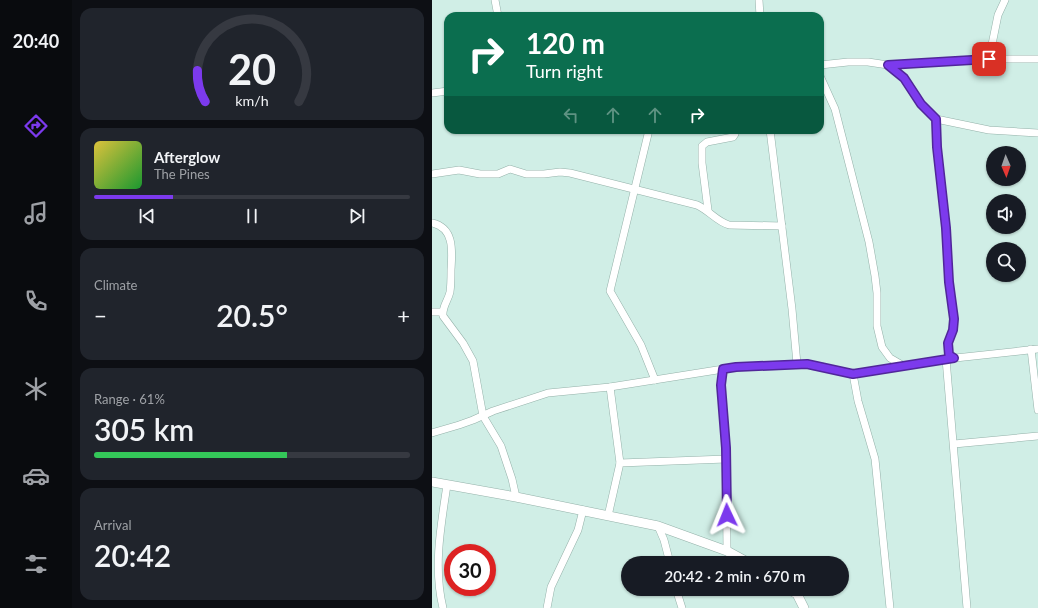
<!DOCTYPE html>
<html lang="en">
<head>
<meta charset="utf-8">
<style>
	:root { --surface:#171b24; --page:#20242c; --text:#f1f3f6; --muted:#9ea1a6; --line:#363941; --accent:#7c3aed }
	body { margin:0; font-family:Lato,sans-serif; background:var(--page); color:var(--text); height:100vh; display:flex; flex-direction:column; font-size:15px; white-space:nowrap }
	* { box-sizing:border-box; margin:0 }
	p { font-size:13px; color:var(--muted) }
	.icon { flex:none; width:22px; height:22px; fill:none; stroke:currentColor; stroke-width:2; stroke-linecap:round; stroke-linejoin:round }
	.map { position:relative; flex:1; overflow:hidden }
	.side { display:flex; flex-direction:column; gap:8px; padding:8px; background:#0d0f14; width:360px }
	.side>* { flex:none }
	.banner { position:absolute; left:12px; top:12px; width:380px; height:122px; border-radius:12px; box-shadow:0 1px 3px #0004; background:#0b6e4f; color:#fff; overflow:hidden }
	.needle { width:26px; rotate:178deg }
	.tools { position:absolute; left:554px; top:146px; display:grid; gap:8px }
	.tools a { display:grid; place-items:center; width:40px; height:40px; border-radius:50%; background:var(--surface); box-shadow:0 1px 3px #0004; font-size:20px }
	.speed { position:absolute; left:12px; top:544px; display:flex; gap:8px; font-size:20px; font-weight:700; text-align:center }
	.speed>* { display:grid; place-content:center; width:52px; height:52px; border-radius:50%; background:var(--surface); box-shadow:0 1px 3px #0004; line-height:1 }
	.speed .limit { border:6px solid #d22; background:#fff; color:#111 }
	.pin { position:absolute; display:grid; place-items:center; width:34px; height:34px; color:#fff; margin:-17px; border-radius:8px; box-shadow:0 2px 6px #0006 }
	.me { position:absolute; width:44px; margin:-22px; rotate:358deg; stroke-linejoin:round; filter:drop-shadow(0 0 3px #0008) }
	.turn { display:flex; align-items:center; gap:14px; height:84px; padding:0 16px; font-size:18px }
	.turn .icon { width:52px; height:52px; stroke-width:2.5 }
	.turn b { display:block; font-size:28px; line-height:34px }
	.lanes { display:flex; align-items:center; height:38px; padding:0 16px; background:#0003; justify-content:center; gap:20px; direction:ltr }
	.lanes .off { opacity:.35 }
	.big { font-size:30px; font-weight:600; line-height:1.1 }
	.side .tile { flex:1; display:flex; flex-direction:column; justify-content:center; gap:6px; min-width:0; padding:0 14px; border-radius:12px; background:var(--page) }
	.side .dial { align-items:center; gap:0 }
	.dial svg { height:104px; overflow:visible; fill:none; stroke:var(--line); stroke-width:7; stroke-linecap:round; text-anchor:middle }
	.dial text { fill:var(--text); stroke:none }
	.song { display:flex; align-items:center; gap:12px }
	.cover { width:48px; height:48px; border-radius:6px; background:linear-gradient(135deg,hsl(50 70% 55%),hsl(130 70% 35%)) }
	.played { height:4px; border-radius:2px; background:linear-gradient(90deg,var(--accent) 25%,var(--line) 25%) }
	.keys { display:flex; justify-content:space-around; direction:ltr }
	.heat { display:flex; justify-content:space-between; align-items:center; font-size:22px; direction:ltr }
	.charge { height:6px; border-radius:3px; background:linear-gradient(90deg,#34c759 61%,var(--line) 0) }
	.trip { position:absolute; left:189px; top:556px; width:228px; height:40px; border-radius:20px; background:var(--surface); box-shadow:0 1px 3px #0004; font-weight:600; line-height:40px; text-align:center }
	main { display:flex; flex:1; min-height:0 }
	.tab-bar { display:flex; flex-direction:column; width:72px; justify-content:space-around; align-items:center; background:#090b0e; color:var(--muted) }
	.tab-bar .icon { width:28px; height:28px }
	.tab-bar .current { color:var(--accent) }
	.tab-bar b { font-size:18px; color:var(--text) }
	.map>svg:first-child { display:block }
</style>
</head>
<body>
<main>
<nav class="tab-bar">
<b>20:40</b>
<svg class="icon current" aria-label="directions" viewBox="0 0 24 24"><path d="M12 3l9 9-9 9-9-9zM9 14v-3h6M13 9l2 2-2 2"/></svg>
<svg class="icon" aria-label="music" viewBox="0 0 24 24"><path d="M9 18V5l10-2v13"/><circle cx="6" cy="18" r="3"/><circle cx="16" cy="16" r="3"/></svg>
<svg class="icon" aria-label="phone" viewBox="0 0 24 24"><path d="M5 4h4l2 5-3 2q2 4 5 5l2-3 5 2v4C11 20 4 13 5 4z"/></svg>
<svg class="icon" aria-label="climate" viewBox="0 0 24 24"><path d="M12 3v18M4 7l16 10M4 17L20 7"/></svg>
<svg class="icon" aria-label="car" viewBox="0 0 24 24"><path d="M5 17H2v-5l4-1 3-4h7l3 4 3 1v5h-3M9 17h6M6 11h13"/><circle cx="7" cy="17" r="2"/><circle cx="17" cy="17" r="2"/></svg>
<svg class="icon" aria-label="filters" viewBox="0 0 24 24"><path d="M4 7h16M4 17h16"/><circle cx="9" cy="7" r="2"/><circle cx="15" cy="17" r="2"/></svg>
</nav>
<section class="side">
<div class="tile dial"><svg viewBox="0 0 100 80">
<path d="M14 69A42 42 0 1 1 86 69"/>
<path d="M14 69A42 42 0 0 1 8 45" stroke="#7c3aed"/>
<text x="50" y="56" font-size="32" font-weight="700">20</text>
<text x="50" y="72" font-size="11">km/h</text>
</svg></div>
<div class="tile">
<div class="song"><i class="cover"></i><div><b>Afterglow</b><p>The Pines</p></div></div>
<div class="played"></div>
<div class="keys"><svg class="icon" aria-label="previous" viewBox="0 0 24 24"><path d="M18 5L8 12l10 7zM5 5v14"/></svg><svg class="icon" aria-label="pause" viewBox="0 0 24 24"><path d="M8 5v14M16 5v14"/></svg><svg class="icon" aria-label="next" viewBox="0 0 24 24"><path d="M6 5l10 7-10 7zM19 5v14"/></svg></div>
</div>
<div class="tile"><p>Climate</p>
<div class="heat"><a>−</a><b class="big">20.5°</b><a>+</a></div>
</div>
<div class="tile"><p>Range · 61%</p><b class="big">305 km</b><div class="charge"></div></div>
<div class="tile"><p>Arrival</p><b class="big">20:42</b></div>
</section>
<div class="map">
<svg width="606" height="608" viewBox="0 0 606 608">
	<rect width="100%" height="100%" fill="#d0eee6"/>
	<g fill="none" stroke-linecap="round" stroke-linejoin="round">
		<!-- street casing -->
		<g stroke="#94b1a9" stroke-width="8">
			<g id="street">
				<path d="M63 0 66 16"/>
				<path d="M327 0 328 16"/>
				<path d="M557 59 566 15 573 0"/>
				<path d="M388 65 416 62H436L456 65 472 78 489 104 504 119 557 130 606 133"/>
				<path d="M456 65 557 59H606"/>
				<path d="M388 76 403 109 437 242 443 276 445 293V326L450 347 458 358 470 365"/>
				<path d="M0 93 16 91"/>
				<path d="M504 119 505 147 514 228 517 282 522 319 521 330 516 343 517 355 522 358"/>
				<path d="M217 130 178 291 209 345 223 380"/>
				<path d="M338 130 360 309 365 364"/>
				<path d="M0 174 27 170 48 174H66L78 169 94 174H112L128 172 138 173 265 205C278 211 284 221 297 225L350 226"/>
				<path d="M276 210 270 163V146L275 142 301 137 303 134V130"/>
				<path d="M0 223C23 228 20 252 19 270 19 277 19 285 18 292 16 301 10 306 11 316L31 343 41 361 51 416 69 446 80 479 84 497"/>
				<path d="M0 312H10"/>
				<path d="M599 349 606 410"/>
				<path d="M514 359 535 608"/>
				<path d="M291 369 289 385 294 448 295 551"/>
				<path d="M421 374 426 401 443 459 458 608"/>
				<path d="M178 387 188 463"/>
				<path d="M0 433 27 425 41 420 61 411 116 393 178 387 304 367 375 364 421 374 514 359 606 349"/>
				<path d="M522 444 606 436"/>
				<path d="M176 516 188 463 294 459"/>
				<path d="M226 526 232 540 238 563"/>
				<path d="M244 589 250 608"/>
				<path d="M11 608C1 567 9 525 15 485"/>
				<path d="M115 608 119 587 146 530 151 510"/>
			</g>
		</g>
		<!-- secondary casing -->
		<g stroke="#94b1a9" stroke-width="10">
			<g id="secondary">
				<path d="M0 482 84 497 226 526 295 551 317 563"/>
				<path d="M356 589 365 594 372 608"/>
			</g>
		</g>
		<!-- street -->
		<use href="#street" stroke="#fff" stroke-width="7"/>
		<!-- secondary -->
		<use href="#secondary" stroke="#fff" stroke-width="9"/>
	</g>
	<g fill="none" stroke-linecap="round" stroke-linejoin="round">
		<!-- route casing -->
		<g stroke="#51269a" stroke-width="10">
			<path id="route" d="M295 515 294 448 289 385 291 369 304 367 375 364 421 374 522 358 517 355 516 343 521 330 522 319 517 282 514 228 505 147 504 119 489 104 472 78 456 65 557 59"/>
		</g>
		<!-- route -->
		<use href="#route" stroke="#7c3aed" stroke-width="7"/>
	</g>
</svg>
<div class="tools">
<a><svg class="needle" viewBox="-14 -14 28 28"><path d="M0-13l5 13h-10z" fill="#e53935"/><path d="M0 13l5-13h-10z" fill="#9ea1a6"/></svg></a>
<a><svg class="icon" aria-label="sound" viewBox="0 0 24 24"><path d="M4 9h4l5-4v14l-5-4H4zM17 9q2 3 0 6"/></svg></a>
<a><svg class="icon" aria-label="search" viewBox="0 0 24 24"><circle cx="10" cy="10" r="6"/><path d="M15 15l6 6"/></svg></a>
</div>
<div class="speed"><div class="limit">30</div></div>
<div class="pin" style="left:557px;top:59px;background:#d93025"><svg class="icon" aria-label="arrive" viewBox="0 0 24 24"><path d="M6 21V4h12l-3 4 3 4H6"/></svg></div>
<svg class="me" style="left:295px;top:515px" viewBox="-20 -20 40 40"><path d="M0-17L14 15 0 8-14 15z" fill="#7c3aed" stroke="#fff" stroke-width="4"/></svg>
<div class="trip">20:42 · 2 min · 670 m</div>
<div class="banner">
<div class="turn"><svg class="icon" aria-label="right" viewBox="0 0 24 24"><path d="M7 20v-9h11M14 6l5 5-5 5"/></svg><div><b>120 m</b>Turn right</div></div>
<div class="lanes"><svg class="icon off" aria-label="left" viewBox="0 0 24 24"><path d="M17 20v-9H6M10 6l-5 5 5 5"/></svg><svg class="icon off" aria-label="ahead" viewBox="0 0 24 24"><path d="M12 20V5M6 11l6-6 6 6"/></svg><svg class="icon off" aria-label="ahead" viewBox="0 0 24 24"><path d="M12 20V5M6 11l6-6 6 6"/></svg><svg class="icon" aria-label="right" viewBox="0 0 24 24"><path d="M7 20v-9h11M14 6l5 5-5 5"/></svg></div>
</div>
</div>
</main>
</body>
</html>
